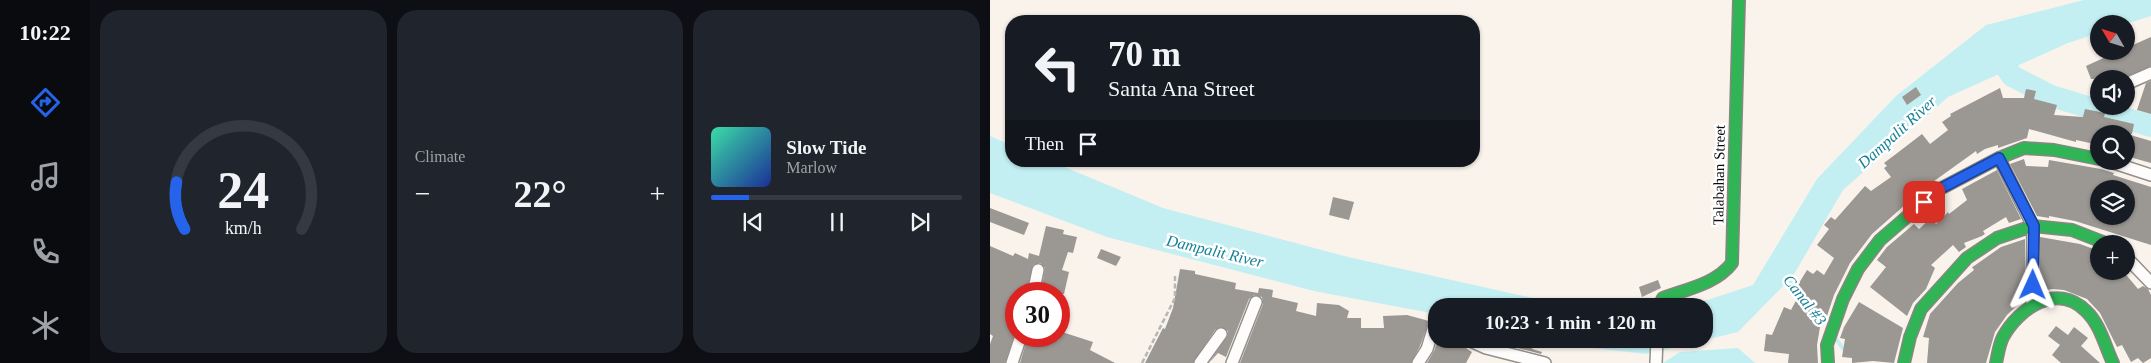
<!DOCTYPE html>
<html lang="en">
<head>
<meta charset="utf-8">
<style>
	:root { --surface:#171b24; --page:#20242c; --text:#f1f3f6; --muted:#9ea1a6; --line:#363941; --accent:#2563eb }
	body { margin:0; font-family:"Times New Roman",serif; background:var(--page); color:var(--text); height:100vh; display:flex; flex-direction:column; font-size:19px; white-space:nowrap }
	* { box-sizing:border-box; margin:0 }
	p { font-size:16px; color:var(--muted) }
	.icon { flex:none; width:28px; height:28px; fill:none; stroke:currentColor; stroke-width:2; stroke-linecap:round; stroke-linejoin:round }
	.map { position:relative; flex:1; overflow:hidden }
	.details { display:flex; flex-direction:column; gap:10px; padding:10px; background:#0d0f14; width:900px }
	.details>* { flex:none }
	.guide { position:absolute; left:15px; top:15px; width:475px; height:152px; border-radius:20px; box-shadow:0 1px 4px #0004; background:#171b24; color:var(--text); overflow:hidden }
	.needle { width:32px; rotate:309deg }
	.tools { position:absolute; left:1100px; top:15px; display:grid; gap:10px }
	.tools a { display:grid; place-items:center; width:45px; height:45px; border-radius:50%; background:var(--surface); box-shadow:0 1px 4px #0004; font-size:25px }
	.speed { position:absolute; left:15px; top:282px; display:flex; gap:10px; font-size:25px; font-weight:700; text-align:center }
	.speed>* { display:grid; place-content:center; width:65px; height:65px; border-radius:50%; background:var(--surface); box-shadow:0 1px 4px #0004; line-height:1 }
	.speed .limit { border:8px solid #d22; background:#fff; color:#111 }
	.pin { position:absolute; display:grid; place-items:center; width:42px; height:42px; color:#fff; margin:-21px; border-radius:10px; box-shadow:0 2px 8px #0006 }
	.me { position:absolute; width:55px; margin:-28px; rotate:1deg; stroke-linejoin:round; filter:drop-shadow(0 0 4px #0008) }
	.turn { display:flex; align-items:center; gap:18px; height:105px; padding:0 20px; font-size:22px }
	.turn .icon { width:65px; height:65px; stroke-width:2.5 }
	.turn b { display:block; font-size:35px; line-height:42px }
	.then { display:flex; align-items:center; height:48px; padding:0 20px; background:#0003; gap:10px; font-size:19px }
	.big { font-size:38px; font-weight:700; line-height:1.1 }
	.details .card { flex:1; display:flex; flex-direction:column; justify-content:center; gap:8px; min-width:0; padding:0 18px; border-radius:20px; background:var(--page) }
	.details .dial { align-items:center; gap:0 }
	.dial svg { height:130px; overflow:visible; fill:none; stroke:var(--line); stroke-width:7; stroke-linecap:round; text-anchor:middle }
	.dial text { fill:var(--text); stroke:none }
	.song { display:flex; align-items:center; gap:15px }
	.cover { width:60px; height:60px; border-radius:8px; background:linear-gradient(135deg,hsl(160 70% 55%),hsl(230 70% 35%)) }
	.played { height:5px; border-radius:2px; background:linear-gradient(90deg,var(--accent) 15%,var(--line) 15%) }
	.keys { display:flex; justify-content:space-around; direction:ltr }
	.heat { display:flex; justify-content:space-between; align-items:center; font-size:28px; direction:ltr }
	.details .tiles { flex:1; display:grid; gap:10px; grid-template-columns:repeat(3,1fr) }
	.trip { position:absolute; left:438px; top:298px; width:285px; height:50px; border-radius:20px; background:var(--surface); box-shadow:0 1px 4px #0004; font-weight:700; line-height:50px; text-align:center }
	main { display:flex; flex:1; min-height:0 }
	.tab-bar { display:flex; flex-direction:column; width:90px; justify-content:space-around; align-items:center; background:#090b0e; color:var(--muted) }
	.tab-bar .icon { width:35px; height:35px }
	.tab-bar .on { color:var(--accent) }
	.tab-bar b { font-size:22px; color:var(--text) }
	.map>svg:first-child { display:block }
</style>
</head>
<body>
<main>
<nav class="tab-bar">
<b>10:22</b>
<svg class="icon on" aria-label="directions" viewBox="0 0 24 24"><path d="M12 3l9 9-9 9-9-9zM9 14v-3h6M13 9l2 2-2 2"/></svg>
<svg class="icon" aria-label="music" viewBox="0 0 24 24"><path d="M9 18V5l10-2v13"/><circle cx="6" cy="18" r="3"/><circle cx="16" cy="16" r="3"/></svg>
<svg class="icon" aria-label="phone" viewBox="0 0 24 24"><path d="M5 4h4l2 5-3 2q2 4 5 5l2-3 5 2v4C11 20 4 13 5 4z"/></svg>
<svg class="icon" aria-label="climate" viewBox="0 0 24 24"><path d="M12 3v18M4 7l16 10M4 17L20 7"/></svg>
</nav>
<section class="details">
<div class="tiles">
<div class="card dial"><svg viewBox="0 0 100 80">
<path d="M14 69A42 42 0 1 1 86 69"/>
<path d="M14 69A42 42 0 0 1 9 40" stroke="#2563eb"/>
<text x="50" y="56" font-size="32" font-weight="700">24</text>
<text x="50" y="72" font-size="11">km/h</text>
</svg></div>
<div class="card"><p>Climate</p>
<div class="heat"><a>−</a><b class="big">22°</b><a>+</a></div>
</div>
<div class="card">
<div class="song"><i class="cover"></i><div><b>Slow Tide</b><p>Marlow</p></div></div>
<div class="played"></div>
<div class="keys"><svg class="icon" aria-label="previous" viewBox="0 0 24 24"><path d="M18 5L8 12l10 7zM5 5v14"/></svg><svg class="icon" aria-label="pause" viewBox="0 0 24 24"><path d="M8 5v14M16 5v14"/></svg><svg class="icon" aria-label="next" viewBox="0 0 24 24"><path d="M6 5l10 7-10 7zM19 5v14"/></svg></div>
</div>
</div>
</section>
<div class="map">
<svg width="1161" height="363" viewBox="0 0 1161 363">
	<rect width="100%" height="100%" fill="#f9f3ec"/>
	<!-- water -->
	<g fill="#c3eff2">
		<path d="M1094 0H1161V16L1136 24H1109V33L1078 43 958 97 853 190 803 276 748 332 656 354 523 339H714V306H699L763 285 827 179 906 96 996 25Z"/>
		<path d="M0 136 21 145V161H60L173 208 358 257 579 306H446V314L324 291 117 237 0 193Z"/>
		<path d="M748 348 765 363H673L690 352Z"/>
	</g>
	<g fill="none" stroke-linecap="round" stroke-linejoin="round">
		<!-- stream -->
		<g stroke="#c3eff2" stroke-width="4">
			<path d="M797 277 813 297"/>
			<path d="M845 338 856 352"/>
		</g>
		<!-- river -->
		<path stroke="#c3eff2" stroke-width="22" d="M1011 60 1022 76 1061 96 1161 126"/>
	</g>
	<!-- building -->
	<g fill="#9b9793" fill-rule="evenodd">
		<path d="M1161 37V66L1131 79H1101L1096 66 1129 51H1136V48Z"/>
		<path d="M1161 81V114L1147 110 1156 83Z"/>
		<path d="M926 87 931 95 917 105 912 97Z"/>
		<path d="M1010 88 1013 98H1034L1036 89 1046 91 1044 99 1067 105 1064 115 1093 117 1095 109 1115 113 1114 117 1144 124 1142 134H1137L1161 141V163L1136 156V134H1109V145L1086 140V142L1039 129 1037 138 1008 148V145L995 149 987 154 986 151 915 202 916 204 882 234 860 263 844 295 837 316 832 315 827 345 828 363H798L799 354 774 351 776 334 782 335 794 307 801 310 811 291 806 288 817 270 823 274 827 270 834 275 844 258 827 245 839 229 834 225 841 217 845 220 875 186 881 191 901 177 894 168 897 166 894 163 906 154 932 134 940 144 958 130 952 122 961 116 960 114Z"/>
		<path d="M1034 159 1036 166 1058 167 1059 160 1111 169 1124 173 1123 175 1161 187V245L1085 221 1059 216V218L1047 216 1020 164ZM1109 189H1136V216H1109Z"/>
		<path d="M1007 170 1031 219 1019 223 1016 217 993 231 995 234 992 236 974 243 976 247 969 252 963 245 941 265 945 268 936 289 923 303 917 316 880 287 896 267 887 260 897 247 924 224 929 229 941 218 946 224 958 212 959 214 977 200 972 189Z"/>
		<path d="M343 197 364 202 359 220 339 215Z"/>
		<path d="M0 208 39 223 34 235 0 222Z"/>
		<path d="M56 226 74 230 73 234 87 237 83 253 78 252 72 270 79 272 74 294H51L55 268 50 263 43 265 36 294H26V330L15 363H0V344L3 336 0 334V246L23 256 25 253 38 259 39 253 49 256Z"/>
		<path d="M1050 237 1090 244 1109 251V271H1133L1148 289 1153 286 1158 289 1161 295V358L1153 363 1148 358 1141 362 1132 345 1127 347 1110 313 1097 299 1074 290 1062 289 1050 291Z"/>
		<path d="M1035 239V298L1017 315 1005 332 996 363H937L939 338 933 337 940 314 968 283 984 270 982 267 984 266 1011 247Z"/>
		<path d="M111 249 131 257 126 266 107 258Z"/>
		<path d="M190 269 205 271V274L246 283 245 289 268 293 269 288 283 290 282 297 308 303 306 311 326 316 327 303 349 305 359 311 357 318H371V328H394L393 316 417 315 439 321 430 346 421 363H250L273 304 272 297 264 295 259 299 236 357 228 353 219 363 238 335V331L231 327 225 330 203 363H155L173 328 175 329 183 308Z"/>
		<path d="M668 280 671 288 652 297 649 287Z"/>
		<path d="M869 302 913 328 904 363 883 361 862 363V358L852 357 855 339 850 338 854 327Z"/>
		<path d="M1066 326 1078 335 1084 327 1098 338 1091 346 1110 363H1071L1062 355 1070 345 1058 336Z"/>
		<path d="M69 331 103 342 100 350 125 363H30L38 336H69Z"/>
		<path d="M448 339H462L482 352 476 363H437L444 351Z"/>
		<path d="M522 342 533 346 534 342 543 345 542 349 552 352 551 354 520 346Z"/>
	</g>
	<g fill="none" stroke-linecap="round" stroke-linejoin="round">
		<!-- street casing -->
		<g stroke="#928f8c" stroke-width="14">
			<g id="street">
				<path d="M1136 84 1161 73"/>
				<path d="M1108 95H1109"/>
				<path d="M1009 158 1043 226 1042 305"/>
				<path d="M1118 161 1161 175"/>
				<path d="M1136 257 1161 283"/>
				<path d="M43 294 48 270"/>
				<path d="M476 339 496 348 555 363"/>
				<path d="M22 363 31 336"/>
				<path d="M210 363 231 334"/>
				<path d="M242 363 266 302"/>
				<path d="M428 363 437 349 444 326 446 327"/>
				<path d="M666 363 667 339"/>
			</g>
		</g>
		<!-- fast casing -->
		<g stroke="#888682" stroke-width="14">
			<g id="fast">
				<path d="M669 306 673 298C697 289 726 284 742 263L749 0"/>
				<path d="M838 363 837 345 853 299 868 269 890 240 948 190 1009 158 1034 148 1064 150 1109 159"/>
				<path d="M914 363 920 337 931 309 977 258 1007 238 1043 226 1082 230 1118 244"/>
				<path d="M1006 363C1008 354 1009 345 1013 337 1029 308 1067 282 1096 311 1110 324 1115 346 1123 363"/>
			</g>
		</g>
		<!-- path -->
		<path stroke="#b7b6b5" stroke-width="2.5" stroke-dasharray="5 2.5" stroke-linecap="butt" d="M152 363 185 298V276"/>
		<!-- street -->
		<use href="#street" stroke="#fefdfc" stroke-width="11"/>
		<!-- fast -->
		<use href="#fast" stroke="#30b455" stroke-width="11"/>
	</g>
	<g fill="none" stroke-linecap="round" stroke-linejoin="round">
		<!-- route casing -->
		<g stroke="#184099" stroke-width="12">
			<path id="route" d="M934 202 948 190 1009 158 1044 226 1043 285"/>
		</g>
		<!-- route -->
		<use href="#route" stroke="#2563eb" stroke-width="9"/>
	</g>
	<g text-anchor="middle" dominant-baseline="central" stroke-width="5" stroke-linejoin="round" paint-order="stroke">
		<!-- street labels -->
		<g font-size="15" fill="#0a0a0a" stroke="#fff">
			<text transform="translate(729 175) rotate(-89)">Talabahan Street</text>
		</g>
		<!-- water labels -->
		<g font-size="16" font-style="italic" fill="#168198" stroke="#fff">
			<text transform="translate(907 132) rotate(-42)">Dampalit River</text>
			<text transform="translate(225 251) rotate(13)">Dampalit River</text>
			<text transform="translate(815 300) rotate(52)">Canal #3</text>
		</g>
	</g>
</svg>
<div class="tools">
<a><svg class="needle" viewBox="-14 -14 28 28"><path d="M0-13l5 13h-10z" fill="#e53935"/><path d="M0 13l5-13h-10z" fill="#9ea1a6"/></svg></a>
<a><svg class="icon" aria-label="sound" viewBox="0 0 24 24"><path d="M4 9h4l5-4v14l-5-4H4zM17 9q2 3 0 6"/></svg></a>
<a><svg class="icon" aria-label="search" viewBox="0 0 24 24"><circle cx="10" cy="10" r="6"/><path d="M15 15l6 6"/></svg></a>
<a><svg class="icon" aria-label="layers" viewBox="0 0 24 24"><path d="M12 4l9 5-9 5-9-5zM3 14l9 5 9-5"/></svg></a>
<a>+</a>
</div>
<div class="speed"><div class="limit">30</div></div>
<div class="pin" style="left:934px;top:202px;background:#d93025"><svg class="icon" aria-label="arrive" viewBox="0 0 24 24"><path d="M6 21V4h12l-3 4 3 4H6"/></svg></div>
<svg class="me" style="left:1043px;top:285px" viewBox="-20 -20 40 40"><path d="M0-17L14 15 0 8-14 15z" fill="#2563eb" stroke="#fff" stroke-width="4"/></svg>
<div class="trip">10:23 · 1 min · 120 m</div>
<div class="guide">
<div class="turn"><svg class="icon" aria-label="left" viewBox="0 0 24 24"><path d="M17 20v-9H6M10 6l-5 5 5 5"/></svg><div><b>70 m</b>Santa Ana Street</div></div>
<div class="then">Then<svg class="icon" aria-label="arrive" viewBox="0 0 24 24"><path d="M6 21V4h12l-3 4 3 4H6"/></svg></div>
</div>
</div>
</main>
</body>
</html>
